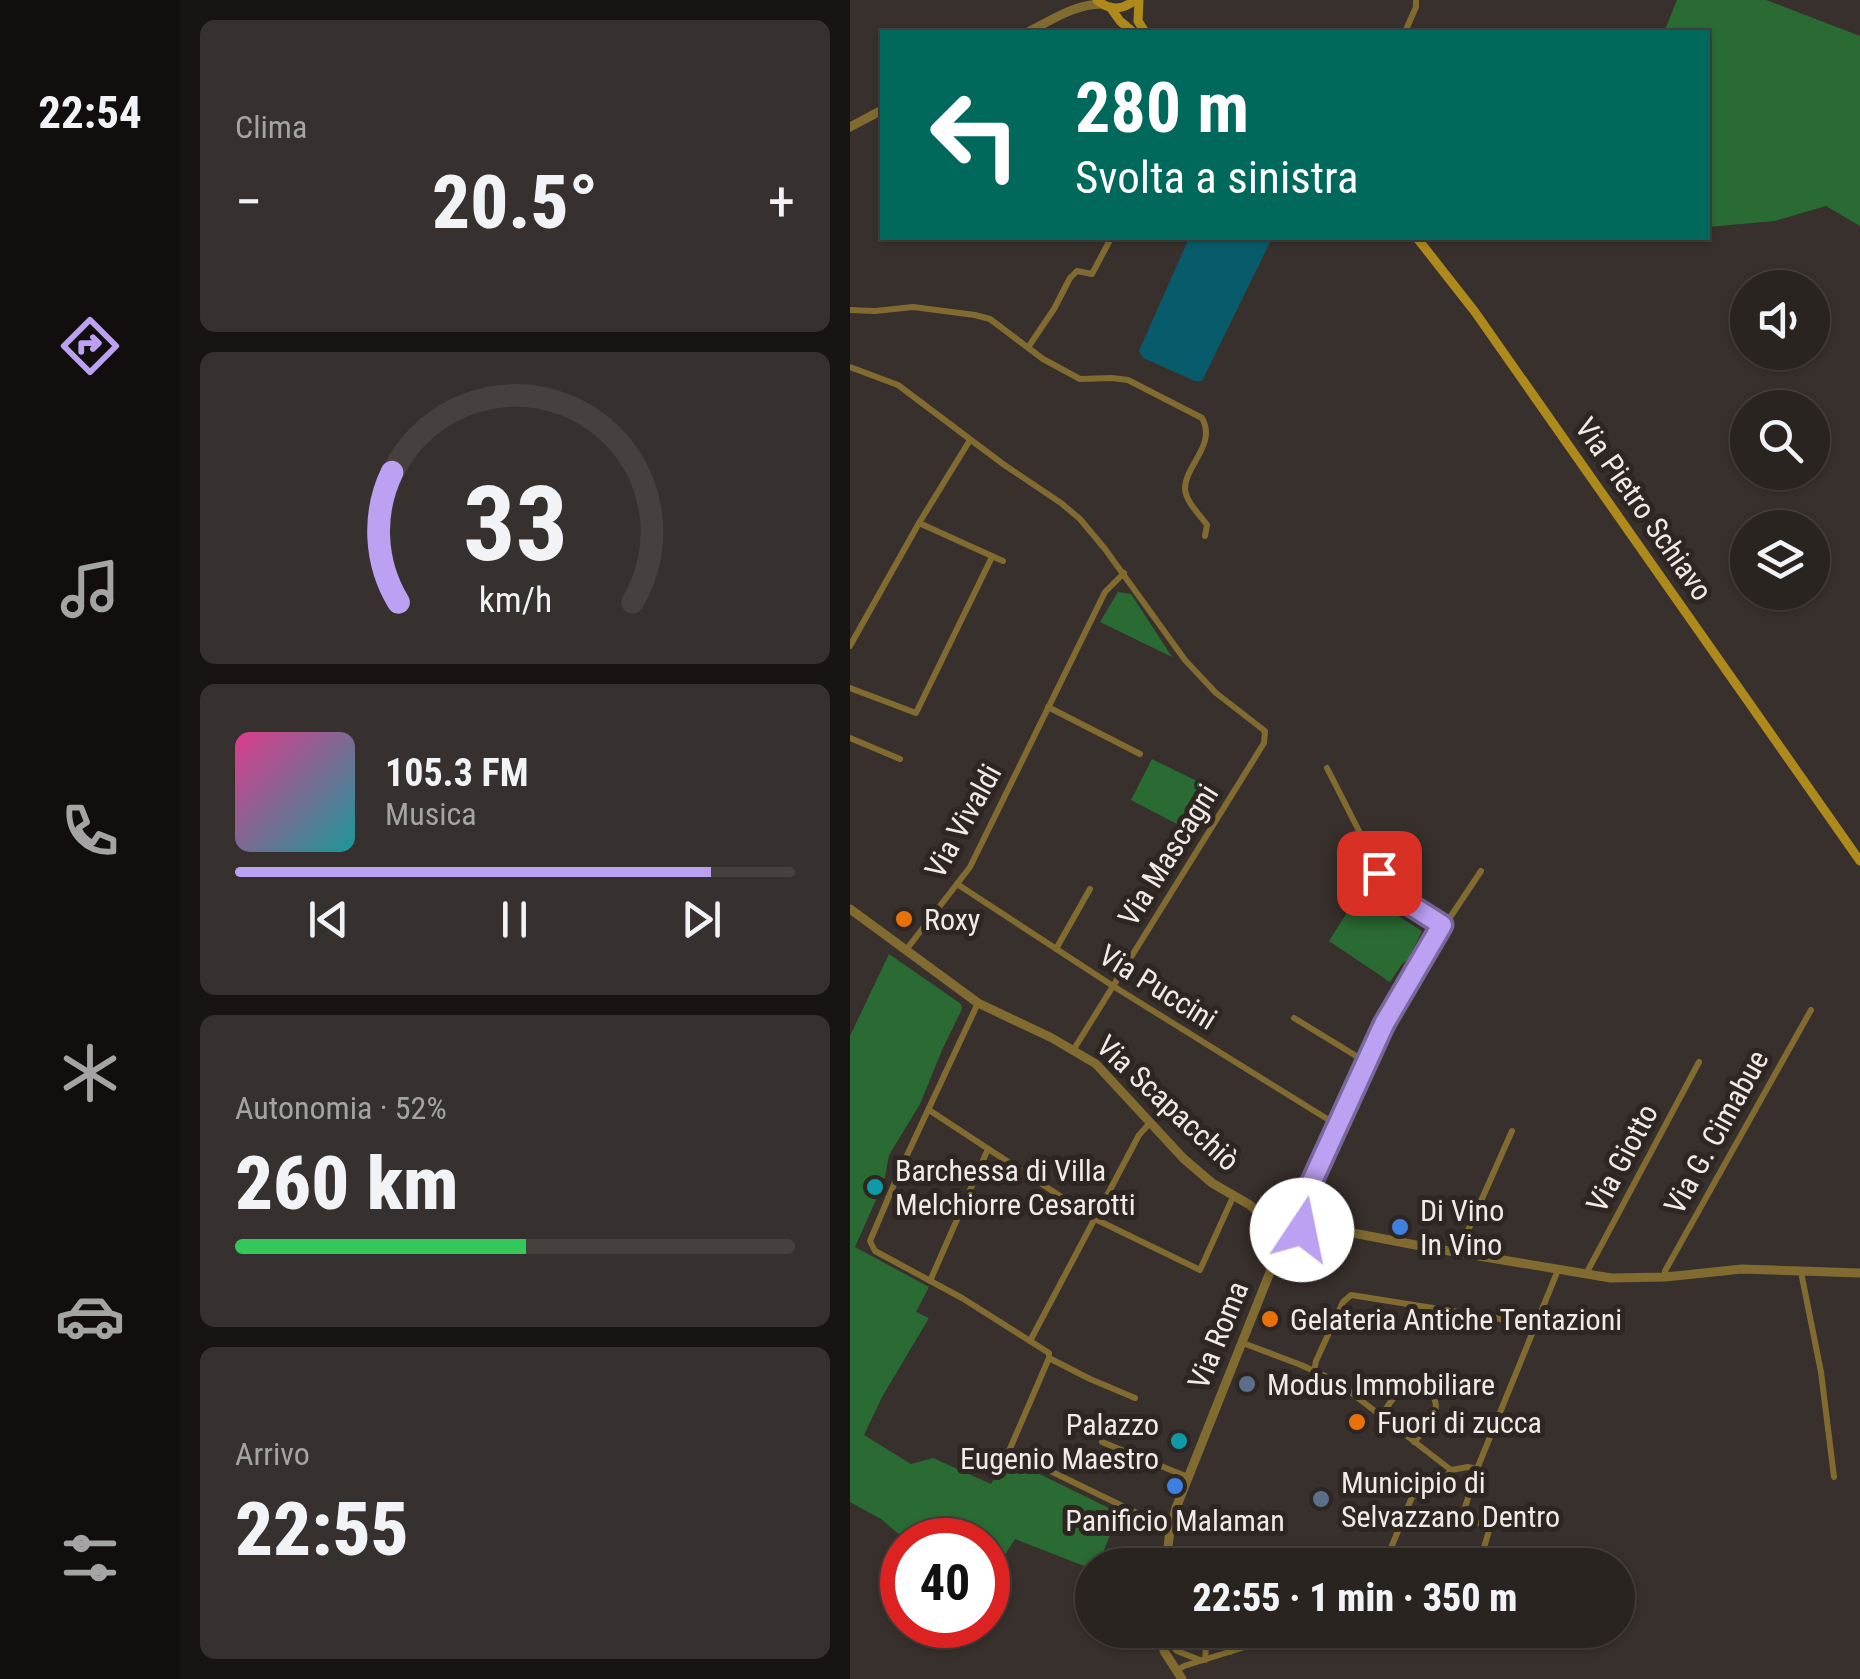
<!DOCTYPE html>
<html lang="it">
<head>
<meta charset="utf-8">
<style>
	:root { --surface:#2a2421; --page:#36302e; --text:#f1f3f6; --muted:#a5a4a5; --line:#46413f; --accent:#bca0f2 }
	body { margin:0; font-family:"Roboto Condensed",sans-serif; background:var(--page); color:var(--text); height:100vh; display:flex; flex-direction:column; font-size:38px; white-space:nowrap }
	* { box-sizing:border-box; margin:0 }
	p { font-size:32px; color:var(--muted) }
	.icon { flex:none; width:55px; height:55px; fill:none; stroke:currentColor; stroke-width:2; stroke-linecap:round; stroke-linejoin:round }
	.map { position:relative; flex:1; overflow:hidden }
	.drawer { display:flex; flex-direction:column; gap:20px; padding:20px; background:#171412; width:670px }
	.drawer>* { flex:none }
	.top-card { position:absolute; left:30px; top:30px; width:830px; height:210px; border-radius:0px; box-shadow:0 2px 8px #0004,0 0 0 2px var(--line); background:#00695c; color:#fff; overflow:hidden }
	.fabs { position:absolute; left:880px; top:270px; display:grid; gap:20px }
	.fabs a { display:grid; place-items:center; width:100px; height:100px; border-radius:50%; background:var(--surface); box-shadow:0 2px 8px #0004,0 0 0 2px var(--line); font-size:50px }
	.speed { position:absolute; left:30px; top:1518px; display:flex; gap:20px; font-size:50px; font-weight:700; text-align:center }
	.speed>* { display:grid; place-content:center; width:130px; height:130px; border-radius:50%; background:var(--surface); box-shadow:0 2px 8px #0004,0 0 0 2px var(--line); line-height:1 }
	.speed .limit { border:15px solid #d22; background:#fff; color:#111 }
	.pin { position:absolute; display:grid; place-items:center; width:85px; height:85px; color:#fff; margin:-42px; border-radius:20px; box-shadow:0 5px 15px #0006 }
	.me { position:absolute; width:110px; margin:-55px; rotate:11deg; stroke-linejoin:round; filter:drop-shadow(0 0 8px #0008) }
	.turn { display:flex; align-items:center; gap:35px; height:210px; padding:0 30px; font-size:45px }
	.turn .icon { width:130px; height:130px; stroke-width:2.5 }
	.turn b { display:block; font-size:70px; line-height:85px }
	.big { font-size:75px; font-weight:800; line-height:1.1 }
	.drawer .card { flex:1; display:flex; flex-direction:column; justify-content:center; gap:15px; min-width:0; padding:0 35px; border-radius:15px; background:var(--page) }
	.drawer .dial { align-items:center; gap:0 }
	.dial svg { height:260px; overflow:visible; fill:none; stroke:var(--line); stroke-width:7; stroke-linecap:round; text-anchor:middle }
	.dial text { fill:var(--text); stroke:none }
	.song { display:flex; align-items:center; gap:30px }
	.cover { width:120px; height:120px; border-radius:15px; background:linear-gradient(135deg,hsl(330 70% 55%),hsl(180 70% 35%)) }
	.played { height:10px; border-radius:5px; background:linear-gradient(90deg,var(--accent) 85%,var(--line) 85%) }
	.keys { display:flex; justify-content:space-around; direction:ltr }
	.heat { display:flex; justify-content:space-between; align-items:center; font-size:55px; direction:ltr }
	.charge { height:15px; border-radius:8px; background:linear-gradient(90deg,#34c759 52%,var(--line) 0) }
	.trip { position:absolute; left:225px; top:1548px; width:560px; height:100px; border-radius:50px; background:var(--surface); box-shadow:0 2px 8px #0004,0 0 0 2px var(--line); font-weight:800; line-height:100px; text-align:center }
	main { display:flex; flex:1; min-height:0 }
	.tabs { display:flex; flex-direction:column; width:180px; justify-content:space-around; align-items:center; background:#110e0d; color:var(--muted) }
	.tabs .icon { width:70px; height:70px }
	.tabs .current { color:var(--accent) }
	.tabs b { font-size:45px; color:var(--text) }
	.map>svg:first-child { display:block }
</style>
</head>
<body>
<main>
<nav class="tabs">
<b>22:54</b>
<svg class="icon current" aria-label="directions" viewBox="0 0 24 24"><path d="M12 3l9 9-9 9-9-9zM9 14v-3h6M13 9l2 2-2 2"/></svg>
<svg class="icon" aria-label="music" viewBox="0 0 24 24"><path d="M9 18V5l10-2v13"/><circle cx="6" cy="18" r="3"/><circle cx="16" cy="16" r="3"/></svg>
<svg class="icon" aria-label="phone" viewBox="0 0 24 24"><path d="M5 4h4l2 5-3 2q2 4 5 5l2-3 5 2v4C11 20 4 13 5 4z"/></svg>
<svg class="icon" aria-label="climate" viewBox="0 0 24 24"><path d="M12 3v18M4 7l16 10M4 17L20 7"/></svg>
<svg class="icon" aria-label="car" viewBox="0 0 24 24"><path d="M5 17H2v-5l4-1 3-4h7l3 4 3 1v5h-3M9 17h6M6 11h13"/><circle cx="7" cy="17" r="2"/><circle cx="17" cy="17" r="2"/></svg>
<svg class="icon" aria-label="filters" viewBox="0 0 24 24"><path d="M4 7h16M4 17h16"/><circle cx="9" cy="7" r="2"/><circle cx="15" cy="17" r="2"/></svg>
</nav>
<section class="drawer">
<div class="card"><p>Clima</p>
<div class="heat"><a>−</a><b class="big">20.5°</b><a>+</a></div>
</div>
<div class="card dial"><svg viewBox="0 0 100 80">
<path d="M14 69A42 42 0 1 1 86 69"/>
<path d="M14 69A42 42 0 0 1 12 29" stroke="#bca0f2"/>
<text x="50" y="56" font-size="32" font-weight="700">33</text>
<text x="50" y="72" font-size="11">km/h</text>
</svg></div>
<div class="card">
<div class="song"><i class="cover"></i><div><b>105.3 FM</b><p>Musica</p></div></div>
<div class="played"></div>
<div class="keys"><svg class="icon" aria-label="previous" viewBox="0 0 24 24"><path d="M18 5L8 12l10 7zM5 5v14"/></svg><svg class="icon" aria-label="pause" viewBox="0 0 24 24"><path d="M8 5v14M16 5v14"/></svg><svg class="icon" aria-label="next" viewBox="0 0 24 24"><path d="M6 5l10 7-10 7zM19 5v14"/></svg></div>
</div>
<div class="card"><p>Autonomia · 52%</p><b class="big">260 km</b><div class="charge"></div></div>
<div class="card"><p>Arrivo</p><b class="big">22:55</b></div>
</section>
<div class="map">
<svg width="1010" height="1679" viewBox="0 0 1010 1679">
	<rect width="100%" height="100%" fill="#38302c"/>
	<!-- green -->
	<g fill="#2a6b33">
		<path d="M827 0H916L1010 36V226L976 206 925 221 858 227V32H814Z"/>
		<path d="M268 592 281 594 322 657 250 622Z"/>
		<path d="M302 759 367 791 342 832 281 800Z"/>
		<path d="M510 892 572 931 558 960 552 964 540 982 479 941Z"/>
		<path d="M39 954 111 1004 112 1009 92 1050 70 1104 39 1155 35 1177 25 1202 5 1247 79 1287 66 1312 79 1318 32 1397 14 1435 61 1464 83 1458 141 1484 157 1458 269 1513 248 1565H242V1569L165 1539 138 1581V1540H56L31 1519 0 1502V1036Z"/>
	</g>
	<!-- water -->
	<path fill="#085b6b" d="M339 238H422L354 377 352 381H345L293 358 289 351Z"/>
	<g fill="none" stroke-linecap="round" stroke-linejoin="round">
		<!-- minor -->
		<g stroke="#816b30" stroke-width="6">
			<path d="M555 32 566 7V0"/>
			<path d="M0 310 25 311 63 307 125 315 140 319 193 359 230 379 262 378 278 380 352 418C367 445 335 465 335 489 336 502 350 515 357 525L355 536"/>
			<path d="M179 346 204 309 220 278 227 271 242 274 261 238"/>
			<path d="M0 367 48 385 153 464 211 503 230 519 255 549 335 660 366 693 415 731 414 743 224 1049"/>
			<path d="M69 523 153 561"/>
			<path d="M0 646 69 523 120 440"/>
			<path d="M0 688 66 713 142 557"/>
			<path d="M198 707 290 754"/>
			<path d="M0 738 50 759"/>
			<path d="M477 768 540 892 592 925"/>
			<path d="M107 884 263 986 487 1125"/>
			<path d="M206 949 240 889"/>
			<path d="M56 950 120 867 255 592 274 573"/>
			<path d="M128 1003 51 1168 20 1241 25 1251 112 1298 199 1353V1358L159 1451 320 1529"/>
			<path d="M444 1018 516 1062"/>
			<path d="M79 1110 245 1219 350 1270 383 1197"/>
			<path d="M457 1208 456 1195 534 1024 592 925 597 922 631 871"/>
			<path d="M608 1253 662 1131"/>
			<path d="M951 1272 971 1372 984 1477"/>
			<path d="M736 1274 849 1062"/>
			<path d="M815 1277V1271L961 1010"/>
			<path d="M80 1281 138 1149"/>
			<path d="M180 1341 289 1135 299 1124"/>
			<path d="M393 1343 451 1365 486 1381 601 1470"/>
			<path d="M199 1358 240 1379 285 1398"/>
			<path d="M464 1371 466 1361 493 1302 501 1295 646 1318 685 1327"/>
			<path d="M531 1416C537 1408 543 1396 551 1390 568 1377 593 1395 584 1415 580 1425 571 1434 564 1442"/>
			<path d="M252 1442 338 1477"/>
			<path d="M627 1469 612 1517 640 1527 629 1565"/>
			<path d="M534 1565 562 1497 594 1479 601 1470 618 1467 627 1469 708 1270"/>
			<path d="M633 1630 670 1647"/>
			<path d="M312 1634 327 1651 350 1660"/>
			<path d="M380 1652 382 1630"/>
			<path d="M355 1660 357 1630"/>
			<path d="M326 1671 334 1666 398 1646 434 1630"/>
		</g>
		<!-- tertiary -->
		<g stroke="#816b30" stroke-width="9">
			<path d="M178 32C202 20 225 4 252 4"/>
			<path d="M0 127 32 110"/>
			<path d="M0 909 128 1003 202 1038 246 1064 333 1158 362 1183 400 1205 424 1226"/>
			<path d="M459 1212 458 1224 445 1234 433 1235 424 1226C422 1212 432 1204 446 1202L454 1205 471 1226"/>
			<path d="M451 1231 472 1227 581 1248 761 1278 815 1277 892 1269 1010 1273"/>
			<path d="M424 1264 447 1233"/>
			<path d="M316 1565 320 1529 326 1508 422 1267 426 1230"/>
			<path d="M310 1630 314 1651 332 1679"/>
		</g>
		<!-- secondary -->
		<g stroke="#ad8a1b" stroke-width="9">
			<path d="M247 0C259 11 273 10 285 0"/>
			<path d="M289 0 288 21 295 32"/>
			<path d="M260 7 270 21 283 32"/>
			<path d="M567 238 625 312 1010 861"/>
		</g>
	</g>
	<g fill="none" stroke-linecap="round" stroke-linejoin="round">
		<!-- route casing -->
		<g stroke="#7a689d" stroke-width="25">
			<path id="route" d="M452 1230 459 1220 455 1201 458 1190 534 1024 592 925 540 892 529 873"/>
		</g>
		<!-- route -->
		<use href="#route" stroke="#bca0f2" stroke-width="18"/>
	</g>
	<!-- markers -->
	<g fill="#e8710a" stroke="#2e2622" stroke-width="4">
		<circle cx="54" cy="919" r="10"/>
		<circle cx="420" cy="1319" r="10"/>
		<circle cx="507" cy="1422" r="10"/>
	</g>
	<g fill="#0f9aa8" stroke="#2e2622" stroke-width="4">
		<circle cx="25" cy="1187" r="10"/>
		<circle cx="329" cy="1441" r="10"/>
	</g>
	<g fill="#3f7fe0" stroke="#2e2622" stroke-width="4">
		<circle cx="550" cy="1227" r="10"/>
		<circle cx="325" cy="1486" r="10"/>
	</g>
	<g fill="#5c6f8a" stroke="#2e2622" stroke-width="4">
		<circle cx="397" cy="1384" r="10"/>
		<circle cx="471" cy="1499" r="10"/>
	</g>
	<g text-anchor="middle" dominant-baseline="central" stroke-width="10" stroke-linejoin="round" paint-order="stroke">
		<!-- street labels -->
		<g font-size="30" fill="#f0ebe8" stroke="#2e2622">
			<text transform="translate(794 509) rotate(55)">Via Pietro Schiavo</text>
			<text transform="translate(113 821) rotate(-61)">Via Vivaldi</text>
			<text transform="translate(318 855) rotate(-58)">Via Mascagni</text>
			<text transform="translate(308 987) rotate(32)">Via Puccini</text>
			<text transform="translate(318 1103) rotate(43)">Via Scapacchiò</text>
			<text transform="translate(866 1132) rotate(-61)">Via G. Cimabue</text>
			<text transform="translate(772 1158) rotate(-62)">Via Giotto</text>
			<text transform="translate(368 1335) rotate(-68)">Via Roma</text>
		</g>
		<!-- poi labels -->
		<g font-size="30" fill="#f0ebe8" stroke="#2e2622" text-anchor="start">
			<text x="74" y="919">Roxy</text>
			<text x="45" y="1170">Barchessa di Villa<tspan x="45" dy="34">Melchiorre Cesarotti</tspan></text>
			<text x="570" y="1210">Di Vino<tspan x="570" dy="34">In Vino</tspan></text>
			<text x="440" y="1319">Gelateria Antiche Tentazioni</text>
			<text x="417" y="1384">Modus Immobiliare</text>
			<text x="527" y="1422">Fuori di zucca</text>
			<text x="309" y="1424" text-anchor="end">Palazzo<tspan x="309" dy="34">Eugenio Maestro</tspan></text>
			<text x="491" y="1482">Municipio di<tspan x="491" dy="34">Selvazzano Dentro</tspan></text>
			<text x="325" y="1520" text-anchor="middle">Panificio Malaman</text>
		</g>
	</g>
</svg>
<div class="fabs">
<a><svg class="icon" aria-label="sound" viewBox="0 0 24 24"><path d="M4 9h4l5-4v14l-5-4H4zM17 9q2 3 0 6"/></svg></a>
<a><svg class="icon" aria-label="search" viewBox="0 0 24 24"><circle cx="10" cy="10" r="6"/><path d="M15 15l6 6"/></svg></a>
<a><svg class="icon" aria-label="layers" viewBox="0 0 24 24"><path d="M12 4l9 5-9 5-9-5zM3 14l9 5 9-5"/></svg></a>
</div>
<div class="speed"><div class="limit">40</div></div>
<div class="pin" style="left:529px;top:873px;background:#d93025"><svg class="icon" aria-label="arrive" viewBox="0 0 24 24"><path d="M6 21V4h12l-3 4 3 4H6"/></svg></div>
<svg class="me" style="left:452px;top:1230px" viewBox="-20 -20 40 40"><circle r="19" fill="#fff"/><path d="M0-13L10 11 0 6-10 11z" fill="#bca0f2"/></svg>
<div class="trip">22:55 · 1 min · 350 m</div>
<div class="top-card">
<div class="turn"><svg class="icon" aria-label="left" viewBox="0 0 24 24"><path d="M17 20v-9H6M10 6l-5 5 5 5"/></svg><div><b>280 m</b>Svolta a sinistra</div></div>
</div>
</div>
</main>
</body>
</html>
